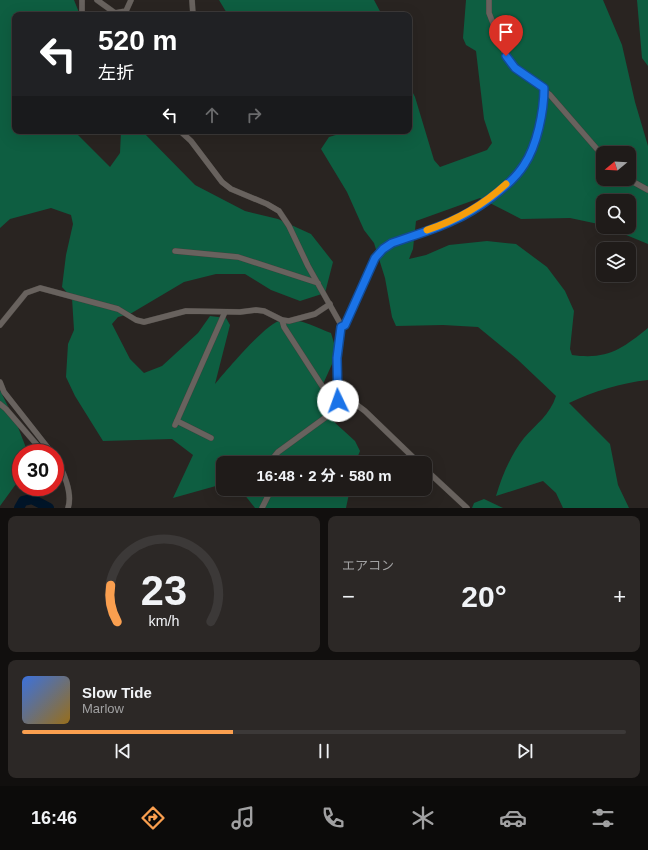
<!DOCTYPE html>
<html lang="ja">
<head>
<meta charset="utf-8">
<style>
	:root { --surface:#1f1b19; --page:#2c2826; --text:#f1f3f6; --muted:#a1a1a2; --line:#3c3938; --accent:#fa9f4f }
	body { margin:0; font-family:Arial,"Noto Sans JP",sans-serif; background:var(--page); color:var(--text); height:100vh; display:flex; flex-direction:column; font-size:15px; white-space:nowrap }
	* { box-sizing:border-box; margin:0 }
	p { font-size:13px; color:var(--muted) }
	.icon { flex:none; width:22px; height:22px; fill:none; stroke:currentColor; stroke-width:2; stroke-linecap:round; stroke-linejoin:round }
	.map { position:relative; height:508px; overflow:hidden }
	.panel { display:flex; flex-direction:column; gap:8px; padding:8px; background:#110f0e; flex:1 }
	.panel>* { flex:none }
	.top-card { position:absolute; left:12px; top:12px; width:400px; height:122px; border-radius:8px; box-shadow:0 4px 16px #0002,0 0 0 1px var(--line); background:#202124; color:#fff; overflow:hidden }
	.needle { width:26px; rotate:252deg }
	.controls { position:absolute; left:596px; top:146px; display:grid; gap:8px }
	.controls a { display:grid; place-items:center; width:40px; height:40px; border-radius:8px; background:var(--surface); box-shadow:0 4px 16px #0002,0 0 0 1px var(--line); font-size:20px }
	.speed { position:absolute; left:12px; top:444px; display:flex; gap:8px; font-size:20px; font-weight:700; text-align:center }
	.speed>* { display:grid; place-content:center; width:52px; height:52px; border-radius:50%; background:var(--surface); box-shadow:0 4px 16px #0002,0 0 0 1px var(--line); line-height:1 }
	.speed .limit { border:6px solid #d22; background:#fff; color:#111 }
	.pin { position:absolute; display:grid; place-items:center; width:34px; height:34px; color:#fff; margin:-41px -17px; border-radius:50% 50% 50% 0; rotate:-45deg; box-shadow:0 0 4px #0007 }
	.pin .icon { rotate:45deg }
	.me { position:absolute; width:44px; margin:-22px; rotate:357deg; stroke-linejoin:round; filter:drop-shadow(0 0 3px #0008) }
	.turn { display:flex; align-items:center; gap:14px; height:84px; padding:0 20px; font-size:18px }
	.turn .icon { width:52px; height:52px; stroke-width:2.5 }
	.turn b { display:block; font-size:28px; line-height:34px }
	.lanes { display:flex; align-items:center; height:38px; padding:0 20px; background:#0003; justify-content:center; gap:20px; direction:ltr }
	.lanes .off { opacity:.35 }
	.big { font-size:30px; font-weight:700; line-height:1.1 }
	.panel .widget { flex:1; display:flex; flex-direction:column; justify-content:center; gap:6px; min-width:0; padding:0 14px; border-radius:8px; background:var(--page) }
	.panel .dial { align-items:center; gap:0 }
	.dial svg { height:104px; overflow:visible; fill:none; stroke:var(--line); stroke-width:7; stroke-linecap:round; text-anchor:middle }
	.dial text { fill:var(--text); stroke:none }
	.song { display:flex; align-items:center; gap:12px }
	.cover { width:48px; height:48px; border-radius:6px; background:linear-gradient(135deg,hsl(220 70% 55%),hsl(40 70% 35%)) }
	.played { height:4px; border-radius:2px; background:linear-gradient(90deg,var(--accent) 35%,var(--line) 35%) }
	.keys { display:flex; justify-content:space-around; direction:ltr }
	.heat { display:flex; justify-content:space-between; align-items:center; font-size:22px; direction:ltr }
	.panel .tiles { flex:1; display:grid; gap:8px; grid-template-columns:1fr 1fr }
	.widget:last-child { grid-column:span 2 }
	.trip { position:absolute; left:216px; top:456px; width:216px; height:40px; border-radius:8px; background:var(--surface); box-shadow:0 4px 16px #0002,0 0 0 1px var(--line); font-weight:700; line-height:40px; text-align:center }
	.dock { display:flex; height:64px; justify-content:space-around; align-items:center; background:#0c0b0a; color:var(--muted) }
	.dock .icon { width:28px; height:28px }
	.dock .active { color:var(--accent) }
	.dock b { font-size:18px; color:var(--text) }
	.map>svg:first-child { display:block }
</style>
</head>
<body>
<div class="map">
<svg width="648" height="508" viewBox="0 0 648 508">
	<rect width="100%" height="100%" fill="#292421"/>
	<!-- forest -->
	<g fill="#0e5e41" fill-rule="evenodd">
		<path d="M0 0H74L80 15H15V131H74L110 167 120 153 121 131H142L195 185 245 211 278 219 311 234 333 262 325 293 300 301 271 290 245 274H216L184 282 130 314 118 317 112 324 130 359 144 373 162 366 198 333 210 316 226 318 230 325 215 384C227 370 265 324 281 320 296 316 317 328 331 333L337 353 319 393 321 410 355 441 360 451 355 463H223V484L173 498 193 455 172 439 103 441 75 396 66 377 68 344 74 330 72 298 62 287 66 255 73 224 71 215 51 208 10 219 0 228Z"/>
		<path d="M219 0H374L382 15H228Z"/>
		<path d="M466 0H603L622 45 635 102 648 146V244L607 227H629V201H603V225L570 218 521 219 480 198 416 221 413 249 409 259 426 255 449 245 487 241 516 244 547 267 565 291 574 311 570 349 572 355C607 360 622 349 648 328V380C621 383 594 391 569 403L610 444 618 485 629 508H563L556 493 543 481 496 496C502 476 511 454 524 438 536 424 550 415 556 396L517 359 478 327 443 325 396 326 392 317 385 278 374 243 364 230 347 192 321 149 329 137 349 131H409V85L415 97 434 160 440 167 487 150 492 143 484 119 476 51 466 45 463 38ZM603 153H629V179H603Z"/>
		<path d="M637 0H648V66L642 58Z"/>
		<path d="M0 390 18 427 28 453H21V477L0 506Z"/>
		<path d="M240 489H350L346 508H255Z"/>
		<path d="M484 499 503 508H472L474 503Z"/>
	</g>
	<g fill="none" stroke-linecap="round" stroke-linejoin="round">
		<!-- river -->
		<path stroke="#001529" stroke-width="10" d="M19 508 23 501 32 499 49 508"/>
		<!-- street casing -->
		<g stroke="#433f3b" stroke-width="6">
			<g id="street">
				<path d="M82 0V15"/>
				<path d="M97 0 115 13 126 11 131 0"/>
				<path d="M192 0 193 15"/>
				<path d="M489 0V13L506 56 515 68 550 95 603 156"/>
				<path d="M180 131 191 141 222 182 231 189 267 204 279 211 289 226 308 266 340 323 337 357V409L278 452 269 463"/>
				<path d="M628 179 648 190"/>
				<path d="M175 251 238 257 318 283"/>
				<path d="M282 320 284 327 337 409"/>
				<path d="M0 325 26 293 40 288 118 309 136 320 144 322 186 311 240 312 256 310 264 311 282 320 289 321 315 314 330 304"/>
				<path d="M341 327 345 325 375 258 383 249 392 243C412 236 433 229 452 221 475 211 511 185 524 165 537 146 544 111 544 89"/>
				<path d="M0 382 4 392 52 453"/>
				<path d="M338 401 353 402 365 411 419 463"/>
				<path d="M0 404 6 409 44 453"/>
				<path d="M177 421 211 438"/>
				<path d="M175 425 225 312"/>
				<path d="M55 458C63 470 73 493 68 508"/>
				<path d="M425 469 467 508"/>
				<path d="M262 508 268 496V489"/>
			</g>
		</g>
		<!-- street -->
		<use href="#street" stroke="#68625e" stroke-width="5.5"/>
	</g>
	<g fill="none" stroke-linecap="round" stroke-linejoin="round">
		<!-- route casing -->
		<g stroke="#114b97" stroke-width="10">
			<path id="route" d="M338 401 337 358 341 327 345 325 375 258 383 249 392 243C412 236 433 230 452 221 475 211 511 186 524 165 537 146 544 111 544 88L515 68 506 56"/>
		</g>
		<!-- route -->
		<use href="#route" stroke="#1a73e8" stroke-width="7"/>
		<!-- slow -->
		<path stroke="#f59e0b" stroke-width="7" d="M427 230C457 220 483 205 506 184"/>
	</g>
</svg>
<div class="controls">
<a><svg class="needle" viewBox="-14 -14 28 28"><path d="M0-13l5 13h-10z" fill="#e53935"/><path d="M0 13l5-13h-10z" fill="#a1a1a2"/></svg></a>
<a><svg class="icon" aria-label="search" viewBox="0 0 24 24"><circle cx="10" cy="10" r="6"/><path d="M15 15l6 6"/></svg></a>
<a><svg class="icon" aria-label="layers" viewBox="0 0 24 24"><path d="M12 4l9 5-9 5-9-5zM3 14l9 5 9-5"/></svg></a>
</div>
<div class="speed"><div class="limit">30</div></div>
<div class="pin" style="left:506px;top:56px;background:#d93025"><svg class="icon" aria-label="arrive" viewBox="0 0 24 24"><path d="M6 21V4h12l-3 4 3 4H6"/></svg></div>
<svg class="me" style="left:338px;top:401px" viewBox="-20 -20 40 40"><circle r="19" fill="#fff"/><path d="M0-13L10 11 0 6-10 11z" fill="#1a73e8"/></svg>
<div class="trip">16:48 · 2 分 · 580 m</div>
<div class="top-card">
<div class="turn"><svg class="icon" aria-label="left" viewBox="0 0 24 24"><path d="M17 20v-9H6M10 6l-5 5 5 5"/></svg><div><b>520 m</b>左折</div></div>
<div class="lanes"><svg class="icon" aria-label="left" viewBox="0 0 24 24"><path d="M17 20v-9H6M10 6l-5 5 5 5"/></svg><svg class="icon off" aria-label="ahead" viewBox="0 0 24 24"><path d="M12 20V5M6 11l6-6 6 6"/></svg><svg class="icon off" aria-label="right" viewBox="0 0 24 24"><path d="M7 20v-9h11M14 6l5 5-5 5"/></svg></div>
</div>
</div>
<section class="panel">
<div class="tiles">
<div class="widget dial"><svg viewBox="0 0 100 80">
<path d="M14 69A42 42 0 1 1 86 69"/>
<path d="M14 69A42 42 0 0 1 9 41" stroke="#fa9f4f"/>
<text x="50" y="56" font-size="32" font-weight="700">23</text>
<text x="50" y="72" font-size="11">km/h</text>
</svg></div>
<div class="widget"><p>エアコン</p>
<div class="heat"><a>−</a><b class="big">20°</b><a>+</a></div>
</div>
<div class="widget">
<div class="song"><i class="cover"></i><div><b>Slow Tide</b><p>Marlow</p></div></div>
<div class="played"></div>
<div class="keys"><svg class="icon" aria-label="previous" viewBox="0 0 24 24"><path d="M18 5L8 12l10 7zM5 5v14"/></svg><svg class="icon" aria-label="pause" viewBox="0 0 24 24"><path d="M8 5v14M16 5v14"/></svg><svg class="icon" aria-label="next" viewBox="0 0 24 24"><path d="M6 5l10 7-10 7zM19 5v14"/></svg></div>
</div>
</div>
</section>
<nav class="dock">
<b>16:46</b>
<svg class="icon active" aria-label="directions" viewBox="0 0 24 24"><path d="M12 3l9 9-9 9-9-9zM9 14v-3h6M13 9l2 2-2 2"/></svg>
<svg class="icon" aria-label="music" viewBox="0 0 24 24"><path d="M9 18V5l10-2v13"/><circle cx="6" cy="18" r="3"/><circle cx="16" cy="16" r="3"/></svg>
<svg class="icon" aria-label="phone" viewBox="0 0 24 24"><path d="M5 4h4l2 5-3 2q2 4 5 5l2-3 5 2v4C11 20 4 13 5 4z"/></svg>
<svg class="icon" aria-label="climate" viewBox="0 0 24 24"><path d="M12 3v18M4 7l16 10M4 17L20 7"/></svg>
<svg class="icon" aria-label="car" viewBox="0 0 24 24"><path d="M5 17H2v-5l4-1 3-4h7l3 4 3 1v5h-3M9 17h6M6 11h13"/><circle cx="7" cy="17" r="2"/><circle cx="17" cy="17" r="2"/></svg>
<svg class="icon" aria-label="filters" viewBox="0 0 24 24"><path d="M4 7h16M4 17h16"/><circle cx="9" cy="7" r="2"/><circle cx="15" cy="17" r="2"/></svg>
</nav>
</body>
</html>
